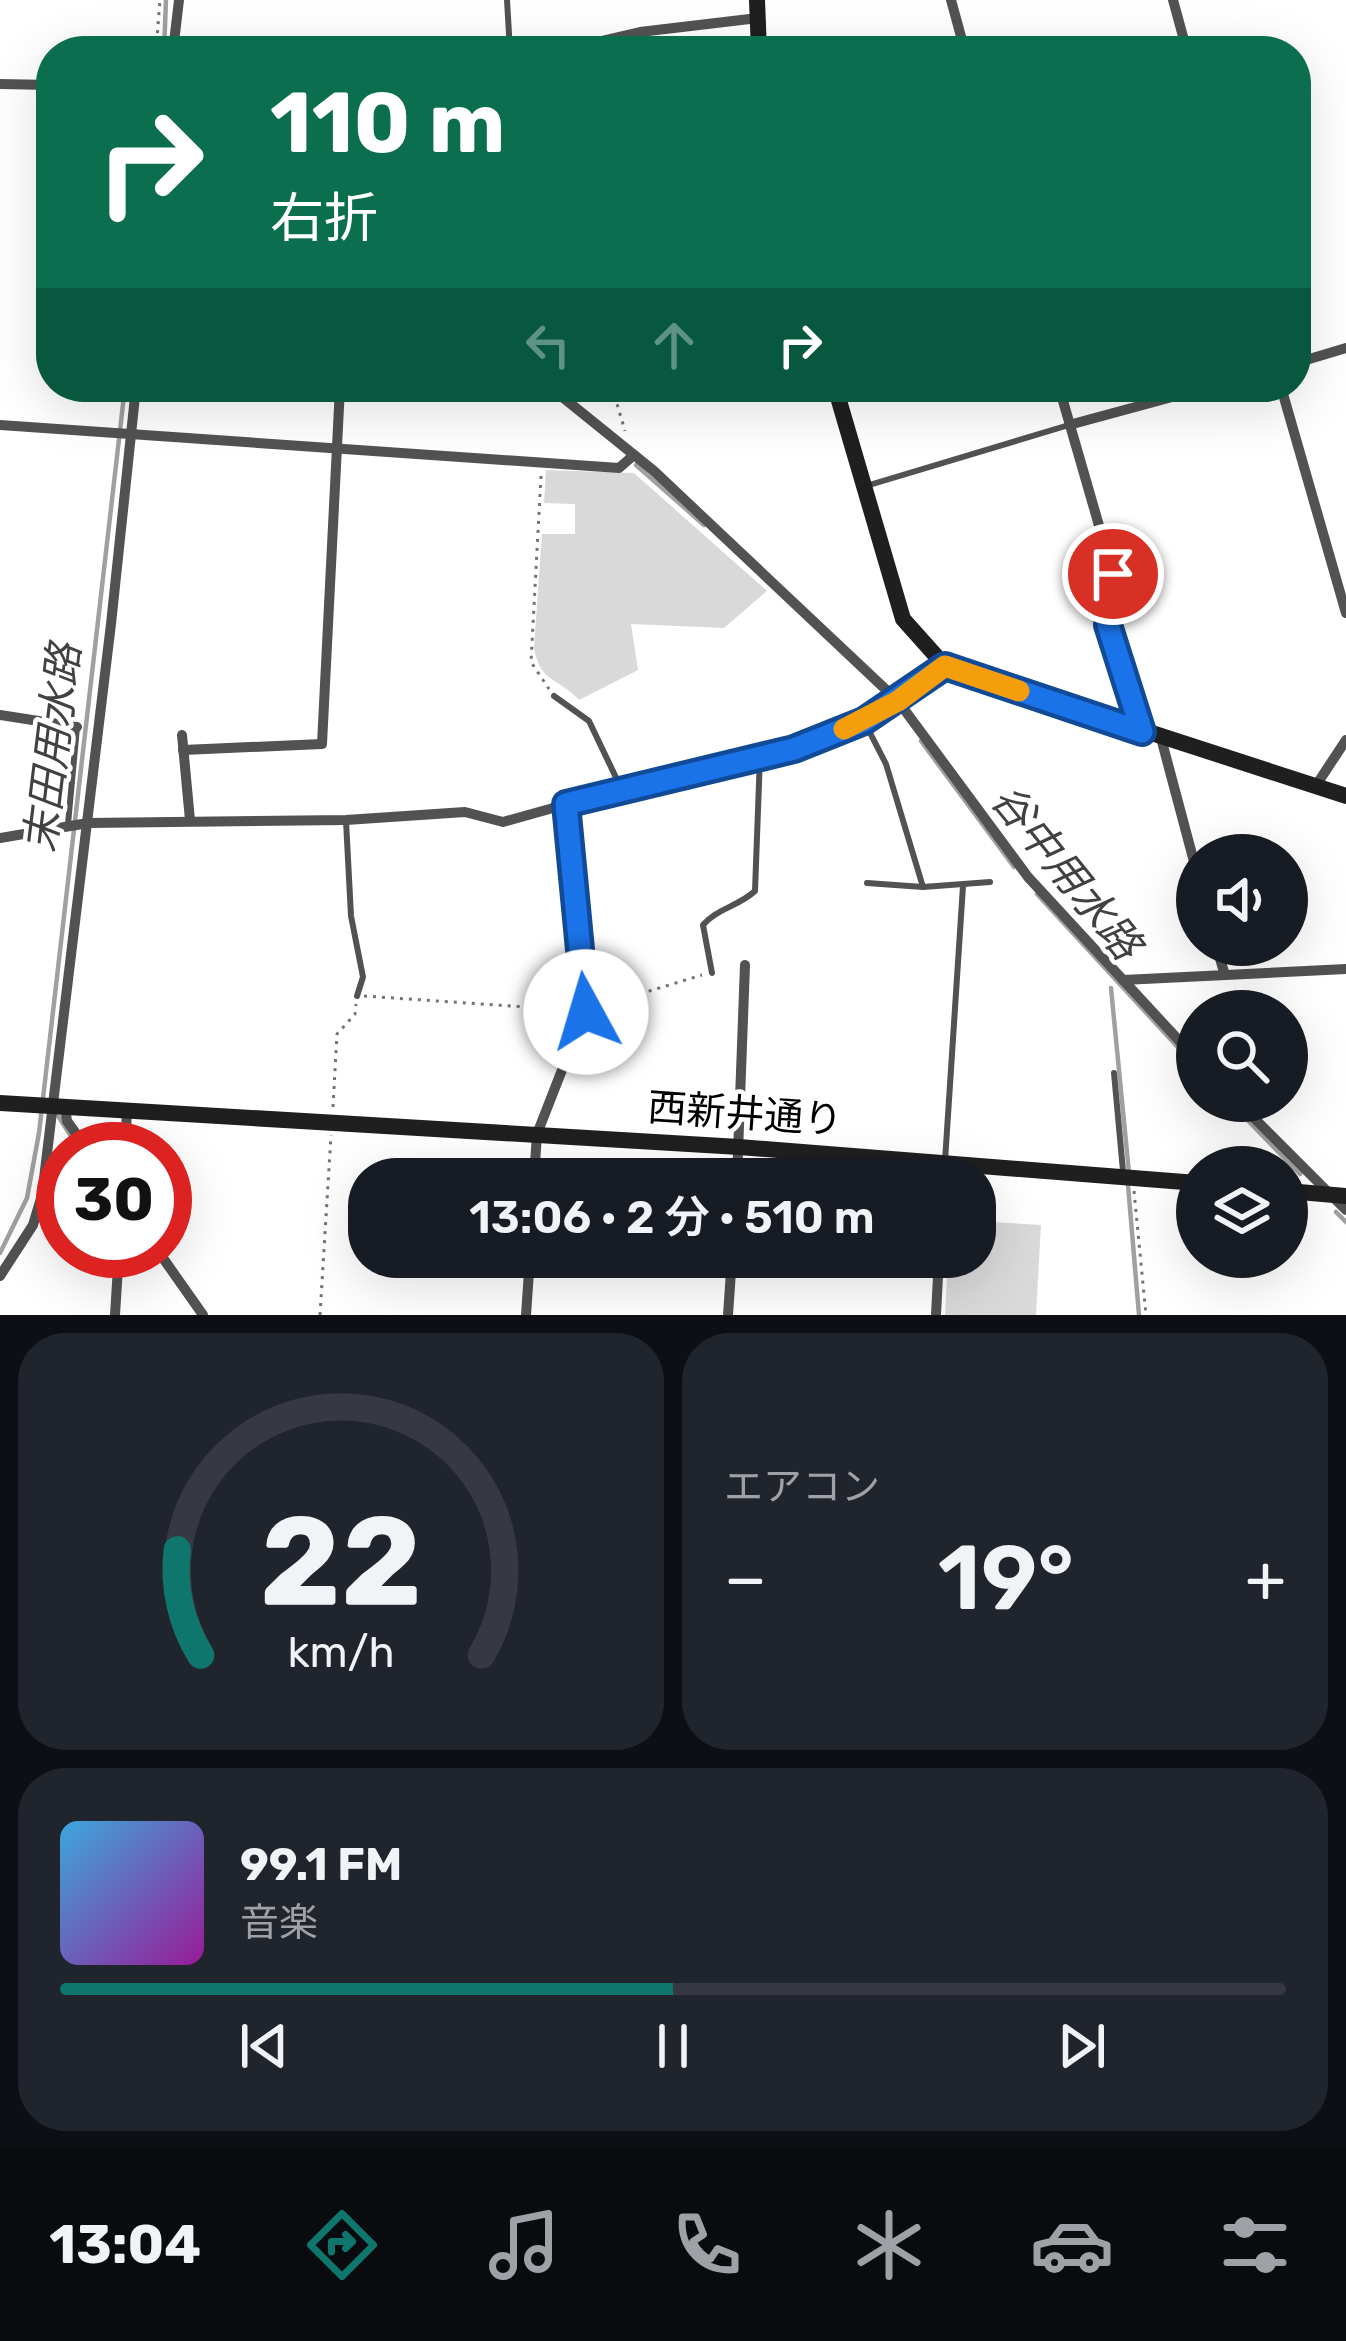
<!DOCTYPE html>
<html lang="ja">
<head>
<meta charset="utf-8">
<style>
	:root { --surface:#171b24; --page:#20242c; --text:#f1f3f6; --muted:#9ea1a6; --line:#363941; --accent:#0f766e }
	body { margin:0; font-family:Rubik,"Noto Sans JP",sans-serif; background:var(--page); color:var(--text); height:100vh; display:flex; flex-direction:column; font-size:45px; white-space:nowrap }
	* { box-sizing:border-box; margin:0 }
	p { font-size:39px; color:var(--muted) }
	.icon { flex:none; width:66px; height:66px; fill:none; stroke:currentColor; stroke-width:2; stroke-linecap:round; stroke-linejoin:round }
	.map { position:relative; height:1315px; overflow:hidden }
	.side { display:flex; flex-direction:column; gap:18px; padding:18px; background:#0d0f14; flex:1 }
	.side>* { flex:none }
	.hud { position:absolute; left:36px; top:36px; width:1275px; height:366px; border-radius:48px; box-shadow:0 12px 48px #0002; background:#0b6e4f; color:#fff; overflow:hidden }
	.buttons { position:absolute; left:1176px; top:834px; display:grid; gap:24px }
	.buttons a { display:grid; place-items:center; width:132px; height:132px; border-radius:50%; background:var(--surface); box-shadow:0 12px 48px #0002; font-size:60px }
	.speed { position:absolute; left:36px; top:1122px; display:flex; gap:24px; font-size:60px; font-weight:700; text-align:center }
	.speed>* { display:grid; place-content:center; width:156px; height:156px; border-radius:50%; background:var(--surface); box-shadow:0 12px 48px #0002; line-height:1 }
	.speed .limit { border:18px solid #d22; background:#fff; color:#111 }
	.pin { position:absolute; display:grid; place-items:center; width:102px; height:102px; color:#fff; margin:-51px; border:6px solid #fff; border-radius:50%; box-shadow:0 3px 12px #0007 }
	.me { position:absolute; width:132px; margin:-66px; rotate:354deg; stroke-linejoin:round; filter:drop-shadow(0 0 9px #0008) }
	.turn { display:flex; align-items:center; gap:42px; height:252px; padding:0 36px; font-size:54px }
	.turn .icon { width:156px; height:156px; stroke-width:2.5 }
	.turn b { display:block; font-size:84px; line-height:102px }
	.lanes { display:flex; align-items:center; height:114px; padding:0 36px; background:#0003; justify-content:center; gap:60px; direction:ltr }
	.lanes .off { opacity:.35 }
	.big { font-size:90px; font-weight:600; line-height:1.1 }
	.side .tile { flex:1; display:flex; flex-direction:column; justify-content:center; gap:18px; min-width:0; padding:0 42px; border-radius:48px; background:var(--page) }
	.side .dial { align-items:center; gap:0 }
	.dial svg { height:312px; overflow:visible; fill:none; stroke:var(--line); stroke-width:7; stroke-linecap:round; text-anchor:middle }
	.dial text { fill:var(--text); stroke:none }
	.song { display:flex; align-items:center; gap:36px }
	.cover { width:144px; height:144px; border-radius:18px; background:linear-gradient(135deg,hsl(200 70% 55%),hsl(300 70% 35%)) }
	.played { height:12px; border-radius:6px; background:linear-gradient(90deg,var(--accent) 50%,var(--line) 50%) }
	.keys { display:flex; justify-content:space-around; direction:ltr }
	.heat { display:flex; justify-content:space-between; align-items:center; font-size:66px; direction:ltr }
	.side .tiles { flex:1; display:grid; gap:18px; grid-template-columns:1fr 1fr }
	.tile:last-child { grid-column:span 2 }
	.trip { position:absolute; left:348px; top:1158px; width:648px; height:120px; border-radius:48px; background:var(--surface); box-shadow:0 12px 48px #0002; font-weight:600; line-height:120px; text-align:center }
	.tabs { display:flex; height:192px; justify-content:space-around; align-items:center; background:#090b0e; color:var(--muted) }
	.tabs .icon { width:84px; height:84px }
	.tabs .current { color:var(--accent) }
	.tabs b { font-size:54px; color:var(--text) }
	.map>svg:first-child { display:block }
</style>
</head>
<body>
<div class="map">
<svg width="1346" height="1315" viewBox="0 0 1346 1315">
	<rect width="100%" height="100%" fill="#fff"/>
	<!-- green -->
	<g fill="#d9d9d9">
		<path d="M546 470 634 473 767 591 724 628 631 624 638 670 579 700C560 678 539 683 534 647L542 534H575V504L544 503Z"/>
		<path d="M975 1221 1041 1225 1036 1315H945L948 1257H975Z"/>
	</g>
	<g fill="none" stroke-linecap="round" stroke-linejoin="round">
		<!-- stream -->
		<g stroke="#a0a0a0" stroke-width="4.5">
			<path d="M164 51 166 0"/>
			<path d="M636 465 704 525"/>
			<path d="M921 741 1014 867"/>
			<path d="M1037 894 1197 1068"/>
			<path d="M1111 988 1129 1173"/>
			<path d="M1229 1101 1300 1174"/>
			<path d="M57 1114 79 1149"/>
			<path d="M1128 1185 1139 1315"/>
			<path d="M1336 1212 1346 1222"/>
			<path d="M0 1253 27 1198 39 1133 125 387"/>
		</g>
		<!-- path -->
		<g stroke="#747474" stroke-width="3" stroke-dasharray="3 6" stroke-linecap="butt">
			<path d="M156 51 160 0"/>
			<path d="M612 387 625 431"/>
			<path d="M541 476 531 662 549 689"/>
			<path d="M364 996 570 1010"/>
			<path d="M597 1007 702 975"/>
			<path d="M333 1107 337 1034 355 1014 356 1004"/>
			<path d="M1134 1191 1146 1315"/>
			<path d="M320 1315 331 1135"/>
		</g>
		<!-- lane -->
		<g stroke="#525252" stroke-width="6">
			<path d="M507 0 510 51"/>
			<path d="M866 486 1069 425"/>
			<path d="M554 696 589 721 621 788"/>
			<path d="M865 723 886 764 923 887 990 882"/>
			<path d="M346 821 351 916 363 977 357 996"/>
			<path d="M68 824 77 727"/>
			<path d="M867 883 923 887"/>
			<path d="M712 973 703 925C716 909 739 906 755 891L760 756"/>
			<path d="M1114 1073 1123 1171"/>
			<path d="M945 1161 963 886"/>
		</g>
		<!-- street -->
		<g stroke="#525252" stroke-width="10">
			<path d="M951 0 965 51"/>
			<path d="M1173 0 1187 51"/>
			<path d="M173 49 210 51"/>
			<path d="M173 51 179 0"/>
			<path d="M558 51 640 32 758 18"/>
			<path d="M0 84 51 85"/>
			<path d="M1296 363 1346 348"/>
			<path d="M550 387 654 471 898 701 1028 877 1197 1060"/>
			<path d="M1059 387 1113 574 1108 624 1141 731"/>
			<path d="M1281 387 1346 613"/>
			<path d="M0 425 619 468 634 455"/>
			<path d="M1069 425 1209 387"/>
			<path d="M0 715 77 727"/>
			<path d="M182 735 190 820"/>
			<path d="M1161 738 1197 873"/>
			<path d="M183 750 322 744 340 387"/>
			<path d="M1315 787 1346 740"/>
			<path d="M0 838 88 823 346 820 465 812 503 822 653 780 793 749 864 721 945 666"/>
			<path d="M1216 945 1224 972"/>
			<path d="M1123 980 1346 969"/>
			<path d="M1237 1101 1346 1210"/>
			<path d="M65 1107 67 1121 87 1149"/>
			<path d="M125 1149 127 1111"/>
			<path d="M534 1179 537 1134 585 1011 565 804"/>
			<path d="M737 1179 745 965"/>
			<path d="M158 1251 203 1315"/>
			<path d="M0 1276 33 1225 42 1195 111 624 136 387"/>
			<path d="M115 1315 119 1251"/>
			<path d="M526 1315 530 1257"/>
			<path d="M728 1315 732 1257"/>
			<path d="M936 1315 939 1257"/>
		</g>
		<!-- secondary -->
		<g stroke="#1f1f1f" stroke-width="16">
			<path d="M757 0 759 51"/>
			<path d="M835 387 903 619 945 666 1346 796"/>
			<path d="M0 1103 739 1147 1197 1183"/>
			<path d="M1287 1191 1346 1196"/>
		</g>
	</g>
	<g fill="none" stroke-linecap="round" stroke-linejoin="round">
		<!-- route casing -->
		<g stroke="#114b97" stroke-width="30">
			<path id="route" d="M586 1012 566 804 794 749 864 721 945 666 1142 732 1108 625 1113 574"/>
		</g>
		<!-- route -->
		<use href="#route" stroke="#1a73e8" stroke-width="21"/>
		<!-- slow -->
		<path stroke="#f59e0b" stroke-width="21" d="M844 729 898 701 945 666 1019 691"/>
	</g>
	<g text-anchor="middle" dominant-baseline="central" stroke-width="9" stroke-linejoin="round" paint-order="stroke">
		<!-- street labels -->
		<g font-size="39" fill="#000" stroke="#fff">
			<text transform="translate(745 1114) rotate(4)">西新井通り</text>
		</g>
		<!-- water labels -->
		<g font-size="42" font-style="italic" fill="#414141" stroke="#fff">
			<text transform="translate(53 748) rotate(-83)">末田用水路</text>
			<text transform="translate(1066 872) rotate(51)">谷中用水路</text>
		</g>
	</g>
</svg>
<div class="buttons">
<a><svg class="icon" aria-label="sound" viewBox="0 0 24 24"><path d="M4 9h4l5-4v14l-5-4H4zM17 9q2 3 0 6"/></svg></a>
<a><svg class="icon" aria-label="search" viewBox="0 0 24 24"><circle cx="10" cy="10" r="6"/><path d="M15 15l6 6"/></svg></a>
<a><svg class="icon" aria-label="layers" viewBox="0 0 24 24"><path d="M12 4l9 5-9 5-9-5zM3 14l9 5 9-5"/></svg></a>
</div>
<div class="speed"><div class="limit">30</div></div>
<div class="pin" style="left:1113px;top:574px;background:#d93025"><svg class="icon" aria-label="arrive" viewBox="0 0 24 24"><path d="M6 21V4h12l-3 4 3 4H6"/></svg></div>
<svg class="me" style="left:586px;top:1012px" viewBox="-20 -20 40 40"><circle r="19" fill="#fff"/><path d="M0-13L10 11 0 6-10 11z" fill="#1a73e8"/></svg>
<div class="trip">13:06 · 2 分 · 510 m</div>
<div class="hud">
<div class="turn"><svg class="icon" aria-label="right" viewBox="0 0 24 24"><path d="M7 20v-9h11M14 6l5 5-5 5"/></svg><div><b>110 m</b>右折</div></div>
<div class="lanes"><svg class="icon off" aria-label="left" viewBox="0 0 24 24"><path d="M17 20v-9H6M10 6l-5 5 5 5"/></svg><svg class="icon off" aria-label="ahead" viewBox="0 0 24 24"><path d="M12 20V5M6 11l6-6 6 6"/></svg><svg class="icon" aria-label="right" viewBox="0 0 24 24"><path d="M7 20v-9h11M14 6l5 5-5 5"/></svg></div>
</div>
</div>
<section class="side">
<div class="tiles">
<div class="tile dial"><svg viewBox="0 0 100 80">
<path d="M14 69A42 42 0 1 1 86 69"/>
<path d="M14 69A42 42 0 0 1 8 42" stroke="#0f766e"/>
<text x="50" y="56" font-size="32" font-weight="700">22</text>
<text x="50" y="72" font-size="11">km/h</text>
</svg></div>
<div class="tile"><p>エアコン</p>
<div class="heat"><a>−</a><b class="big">19°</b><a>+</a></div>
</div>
<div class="tile">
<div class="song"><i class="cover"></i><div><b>99.1 FM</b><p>音楽</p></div></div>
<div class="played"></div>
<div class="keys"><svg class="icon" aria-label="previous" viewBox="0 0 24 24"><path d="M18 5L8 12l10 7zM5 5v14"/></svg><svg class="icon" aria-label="pause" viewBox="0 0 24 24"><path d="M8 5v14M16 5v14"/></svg><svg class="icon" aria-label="next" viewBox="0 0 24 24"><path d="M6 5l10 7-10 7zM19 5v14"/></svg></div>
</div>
</div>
</section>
<nav class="tabs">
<b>13:04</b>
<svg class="icon current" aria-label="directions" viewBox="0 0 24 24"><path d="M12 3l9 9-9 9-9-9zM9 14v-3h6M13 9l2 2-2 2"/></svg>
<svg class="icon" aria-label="music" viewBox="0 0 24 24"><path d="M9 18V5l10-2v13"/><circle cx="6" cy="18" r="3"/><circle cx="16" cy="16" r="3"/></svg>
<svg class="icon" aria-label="phone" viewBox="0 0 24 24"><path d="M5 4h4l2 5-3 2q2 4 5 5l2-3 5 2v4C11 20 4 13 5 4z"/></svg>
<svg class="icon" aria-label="climate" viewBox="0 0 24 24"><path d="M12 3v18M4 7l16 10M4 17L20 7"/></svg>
<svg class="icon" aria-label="car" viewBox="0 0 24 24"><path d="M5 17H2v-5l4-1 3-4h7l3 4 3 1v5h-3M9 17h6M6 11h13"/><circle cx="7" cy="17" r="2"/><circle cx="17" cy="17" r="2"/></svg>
<svg class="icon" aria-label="filters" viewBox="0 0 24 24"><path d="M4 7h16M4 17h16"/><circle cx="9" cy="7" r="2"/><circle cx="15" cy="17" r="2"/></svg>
</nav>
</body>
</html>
